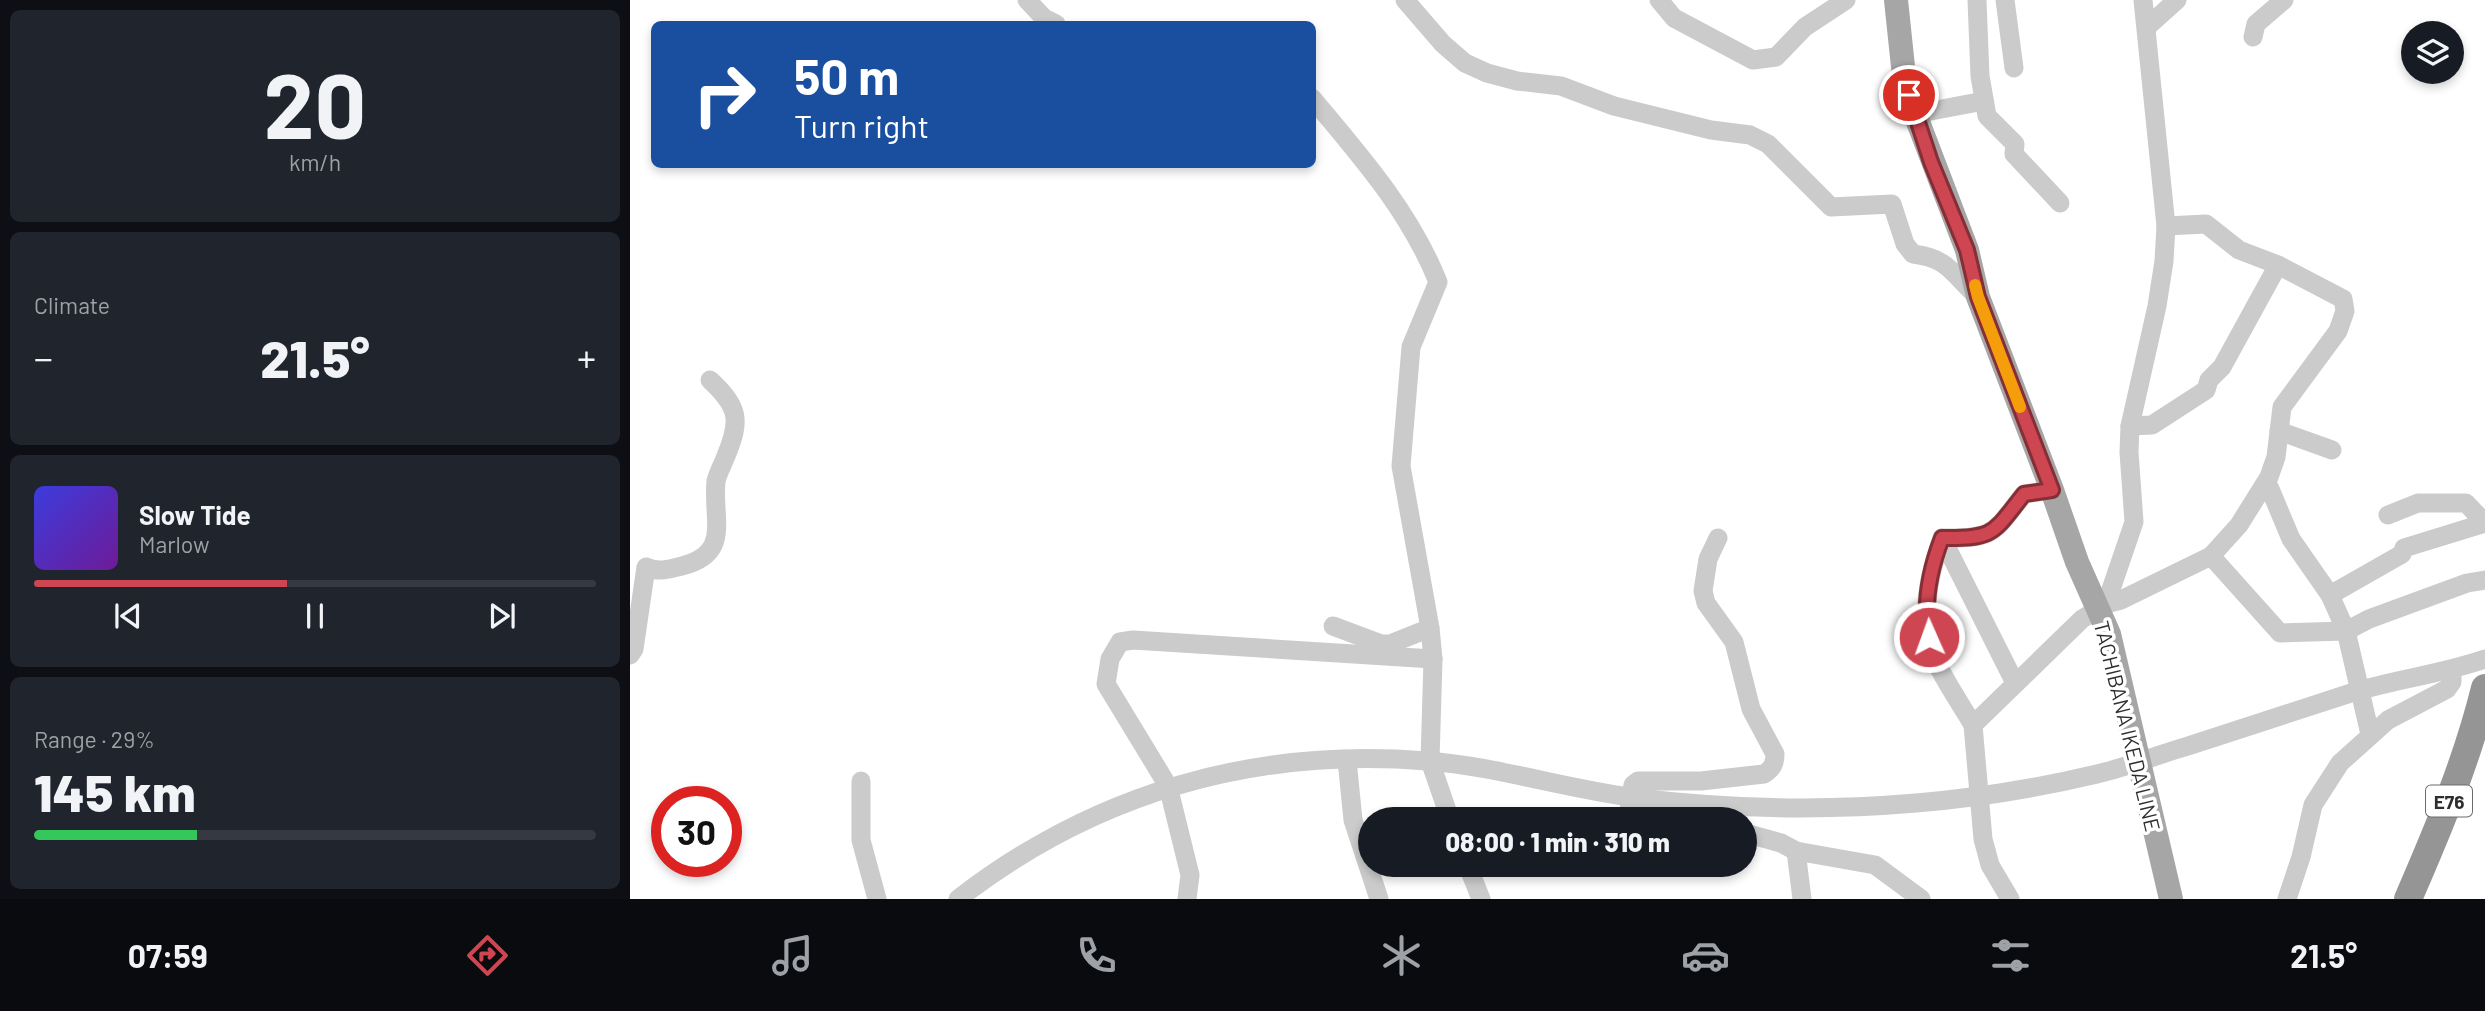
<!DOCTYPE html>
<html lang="en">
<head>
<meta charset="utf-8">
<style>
	:root { --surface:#171b24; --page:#20242c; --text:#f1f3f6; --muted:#9ea1a6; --line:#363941; --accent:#ce4652 }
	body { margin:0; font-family:Barlow,sans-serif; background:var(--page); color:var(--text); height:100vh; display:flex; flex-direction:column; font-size:26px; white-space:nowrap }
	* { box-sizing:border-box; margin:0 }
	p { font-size:23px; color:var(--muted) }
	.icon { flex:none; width:38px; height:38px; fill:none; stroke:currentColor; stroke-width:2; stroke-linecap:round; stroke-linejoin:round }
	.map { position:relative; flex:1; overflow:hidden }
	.drawer { display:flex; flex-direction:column; gap:10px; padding:10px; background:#0d0f14; width:630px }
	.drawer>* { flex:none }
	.top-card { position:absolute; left:21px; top:21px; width:665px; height:147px; border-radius:10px; box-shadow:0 4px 10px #0003; background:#1a4fa0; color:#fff; overflow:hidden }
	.tools { position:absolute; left:1771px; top:21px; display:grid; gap:14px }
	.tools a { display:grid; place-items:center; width:63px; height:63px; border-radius:50%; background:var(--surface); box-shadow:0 4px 10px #0003; font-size:35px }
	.speed { position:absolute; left:21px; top:786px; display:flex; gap:14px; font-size:35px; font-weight:700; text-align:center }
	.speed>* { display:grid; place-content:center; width:91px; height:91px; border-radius:50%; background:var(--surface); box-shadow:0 4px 10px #0003; line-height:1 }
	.speed .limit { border:10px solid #d22; background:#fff; color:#111 }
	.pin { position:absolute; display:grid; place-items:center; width:60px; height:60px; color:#fff; margin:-30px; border:4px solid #fff; border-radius:50%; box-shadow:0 2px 7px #0007 }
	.me { position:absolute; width:77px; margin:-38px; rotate:358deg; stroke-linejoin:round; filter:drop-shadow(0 0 5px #0008) }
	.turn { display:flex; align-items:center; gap:24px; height:147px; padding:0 28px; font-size:32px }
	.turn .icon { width:91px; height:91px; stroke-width:2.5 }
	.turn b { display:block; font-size:49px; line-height:60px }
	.big { font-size:52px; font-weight:800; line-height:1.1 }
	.drawer .widget { flex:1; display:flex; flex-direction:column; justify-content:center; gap:10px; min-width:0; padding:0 24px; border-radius:10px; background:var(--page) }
	.drawer .dial { align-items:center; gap:0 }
	.dial b { font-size:91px; line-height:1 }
	.song { display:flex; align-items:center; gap:21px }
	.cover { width:84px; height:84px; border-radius:10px; background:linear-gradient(135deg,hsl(240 70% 55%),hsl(280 70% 35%)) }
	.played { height:7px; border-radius:4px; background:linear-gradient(90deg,var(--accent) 45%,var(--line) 45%) }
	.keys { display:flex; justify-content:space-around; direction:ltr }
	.heat { display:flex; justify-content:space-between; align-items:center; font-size:38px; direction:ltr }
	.charge { height:10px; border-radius:5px; background:linear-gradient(90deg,#34c759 29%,var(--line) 0) }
	.trip { position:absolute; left:728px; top:807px; width:399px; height:70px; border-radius:35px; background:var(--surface); box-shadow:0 4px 10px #0003; font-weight:800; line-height:70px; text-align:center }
	.tabs { display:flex; height:112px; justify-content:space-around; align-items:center; background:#090b0e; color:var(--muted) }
	.tabs .icon { width:49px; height:49px }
	.tabs .active { color:var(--accent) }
	.tabs b { font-size:32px; color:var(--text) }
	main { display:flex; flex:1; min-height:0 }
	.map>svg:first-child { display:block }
</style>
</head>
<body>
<main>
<section class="drawer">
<div class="widget dial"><b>20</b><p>km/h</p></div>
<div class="widget"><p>Climate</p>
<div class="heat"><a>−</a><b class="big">21.5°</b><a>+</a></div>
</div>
<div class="widget">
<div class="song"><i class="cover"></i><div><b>Slow Tide</b><p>Marlow</p></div></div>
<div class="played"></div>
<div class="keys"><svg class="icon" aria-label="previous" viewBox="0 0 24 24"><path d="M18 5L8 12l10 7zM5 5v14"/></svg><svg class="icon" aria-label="pause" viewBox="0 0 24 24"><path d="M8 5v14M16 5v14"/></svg><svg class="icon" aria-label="next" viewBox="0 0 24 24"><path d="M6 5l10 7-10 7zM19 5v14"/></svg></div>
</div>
<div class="widget"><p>Range · 29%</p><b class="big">145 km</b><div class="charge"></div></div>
</section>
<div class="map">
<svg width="1855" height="899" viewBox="0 0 1855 899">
	<rect width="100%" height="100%" fill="#fff"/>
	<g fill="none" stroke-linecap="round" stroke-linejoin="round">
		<!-- minor -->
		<g stroke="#cbcbcb" stroke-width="19">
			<path d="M397 0 414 18 426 24"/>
			<path d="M775 0 813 44 835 63 857 73 887 81 931 86 984 106 1081 130 1120 135 1138 144 1201 207 1262 204 1275 244 1283 254C1319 258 1323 275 1348 297"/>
			<path d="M1029 0 1044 18 1123 60 1146 57 1175 27 1216 0"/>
			<path d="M1347 0 1350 76 1357 116 1385 144 1384 154 1430 203"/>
			<path d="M1375 0 1384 68"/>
			<path d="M1517 27 1547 0"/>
			<path d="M1623 37 1626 24 1654 0"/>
			<path d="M682 98C730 155 780 212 808 282L781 347 771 466 800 628 803 659 800 761 820 819"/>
			<path d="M1285 114 1354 101"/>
			<path d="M1500 426 1522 425 1576 390 1579 380 1592 367 1648 265"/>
			<path d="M1649 431 1702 450"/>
			<path d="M1633 487 1640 489 1661 539 1700 595 1716 631 1740 734"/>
			<path d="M1758 515 1788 503H1836L1855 523"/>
			<path d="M1312 538 1385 683"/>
			<path d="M1581 556 1650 633 1716 631 1739 619 1837 583 1855 580"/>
			<path d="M1700 595 1772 554 1774 548 1855 523"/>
			<path d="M1476 604 1491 600 1581 556 1609 525 1639 477 1646 457 1652 407 1708 331 1715 311 1713 299 1648 265 1609 250 1576 224 1536 226"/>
			<path d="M703 626 751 644H760L800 628"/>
			<path d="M0 655 4 649 16 567C30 573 38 569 52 566 102 553 82 520 86 481 88 473 93 464 96 456 111 420 109 407 80 380"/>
			<path d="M1343 725C1332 706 1306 668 1301 649 1291 612 1299 573 1312 538 1365 539 1363 533 1394 494L1422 490"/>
			<path d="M717 760 723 820 749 899"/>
			<path d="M231 781V840L247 899"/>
			<path d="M1024 819 1003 815 999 810 1003 785 1008 781H1071L1134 774C1142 769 1145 764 1145 754L1121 709 1104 642 1076 603 1073 591 1078 559 1088 538"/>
			<path d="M1115 833 1151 843 1166 851 1245 865 1291 899"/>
			<path d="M1166 851 1172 899"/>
			<path d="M837 864 851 899"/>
			<path d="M328 899C465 793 624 747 797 761 864 766 933 788 1000 797 1094 809 1192 811 1286 803 1346 798 1408 788 1467 774 1497 767 1527 755 1558 746 1613 728 1668 710 1724 692 1767 679 1812 674 1855 659"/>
			<path d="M557 899 560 875 538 786 476 684 480 659 490 642 503 640 803 659"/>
			<path d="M1380 899 1360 865 1353 839 1343 725 1452 619 1476 604 1504 522 1499 452 1500 426 1527 306 1534 261 1536 226 1513 0"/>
			<path d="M1657 899 1671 857 1683 805 1710 763 1758 720 1817 689 1822 682V670"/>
		</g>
		<!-- major -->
		<path stroke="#a6a6a6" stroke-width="24" d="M1266 0 1274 76 1285 114 1337 250 1348 297 1422 490 1447 562 1479 634 1541 899"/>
		<!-- highway -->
		<path stroke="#959595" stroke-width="28" d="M1778 899C1808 830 1837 761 1855 688"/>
	</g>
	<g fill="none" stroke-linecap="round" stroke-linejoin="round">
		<!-- route casing -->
		<g stroke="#862e35" stroke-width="18">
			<path id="route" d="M1279 95 1301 162 1337 250 1348 297 1422 490 1394 494C1363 533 1365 539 1312 538 1300 569 1293 603 1299 637"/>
		</g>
		<!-- route -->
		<use href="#route" stroke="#ce4652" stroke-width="12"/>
		<!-- slow -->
		<path stroke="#f59e0b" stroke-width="12" d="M1345 285 1348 297 1390 407"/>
	</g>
	<g text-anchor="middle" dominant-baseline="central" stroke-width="7" stroke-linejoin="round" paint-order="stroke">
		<!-- shield labels -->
		<rect fill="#fff" stroke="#6d6d6d" stroke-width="2" x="1796" y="785.5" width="46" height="31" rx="5"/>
		<g font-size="19" font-weight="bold" fill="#2e2e2e">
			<text x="1819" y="801">E76</text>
		</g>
		<!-- street labels -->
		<g font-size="21" fill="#2e2e2e" stroke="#fff">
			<text transform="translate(1498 726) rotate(76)">TACHIBANA IKEDA LINE</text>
		</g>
	</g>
</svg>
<div class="tools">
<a><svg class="icon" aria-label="layers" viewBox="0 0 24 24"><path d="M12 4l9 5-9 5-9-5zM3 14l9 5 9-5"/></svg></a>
</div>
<div class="speed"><div class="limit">30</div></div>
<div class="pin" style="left:1279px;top:95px;background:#d93025"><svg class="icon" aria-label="arrive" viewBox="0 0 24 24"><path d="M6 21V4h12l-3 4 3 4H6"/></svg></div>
<svg class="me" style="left:1299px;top:637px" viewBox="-20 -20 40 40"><circle r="17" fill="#ce4652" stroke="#fff" stroke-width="3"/><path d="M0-11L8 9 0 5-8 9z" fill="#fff"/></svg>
<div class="trip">08:00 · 1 min · 310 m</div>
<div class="top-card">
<div class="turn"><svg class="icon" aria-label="right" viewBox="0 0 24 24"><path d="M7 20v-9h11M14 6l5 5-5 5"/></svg><div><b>50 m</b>Turn right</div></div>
</div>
</div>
</main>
<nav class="tabs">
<b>07:59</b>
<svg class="icon active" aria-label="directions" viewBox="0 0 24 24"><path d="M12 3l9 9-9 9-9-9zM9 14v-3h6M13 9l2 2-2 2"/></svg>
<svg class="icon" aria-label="music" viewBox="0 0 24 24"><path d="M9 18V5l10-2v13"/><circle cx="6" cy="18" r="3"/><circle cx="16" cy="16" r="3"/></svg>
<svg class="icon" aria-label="phone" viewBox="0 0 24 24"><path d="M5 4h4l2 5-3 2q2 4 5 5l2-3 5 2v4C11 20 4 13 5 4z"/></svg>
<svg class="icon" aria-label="climate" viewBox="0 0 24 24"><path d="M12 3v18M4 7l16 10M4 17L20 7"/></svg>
<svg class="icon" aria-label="car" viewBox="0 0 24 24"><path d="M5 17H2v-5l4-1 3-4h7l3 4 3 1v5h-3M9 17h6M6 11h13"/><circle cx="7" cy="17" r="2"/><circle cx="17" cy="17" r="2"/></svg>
<svg class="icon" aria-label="filters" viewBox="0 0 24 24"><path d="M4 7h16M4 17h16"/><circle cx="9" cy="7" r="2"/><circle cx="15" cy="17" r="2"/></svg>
<b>21.5°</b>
</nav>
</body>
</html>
